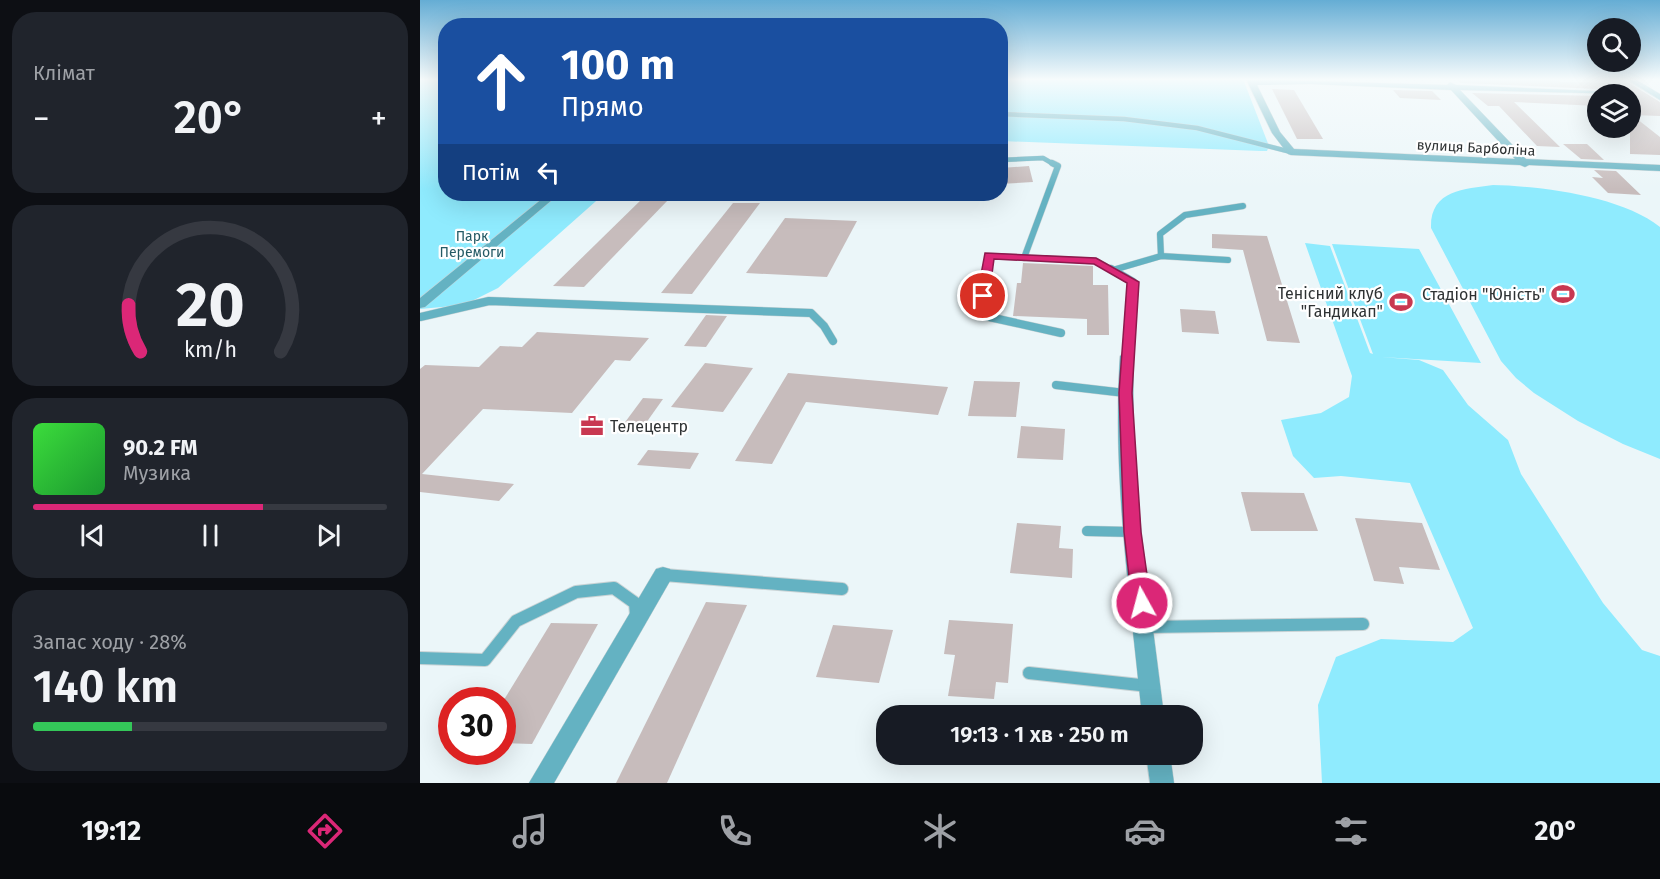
<!DOCTYPE html>
<html lang="uk">
<head>
<meta charset="utf-8">
<style>
	:root { --surface:#171b24; --page:#20242c; --text:#f1f3f6; --muted:#9ea1a6; --line:#363941; --accent:#db2777 }
	body { margin:0; font-family:"Fira Sans",sans-serif; background:var(--page); color:var(--text); height:100vh; display:flex; flex-direction:column; font-size:22px; white-space:nowrap }
	* { box-sizing:border-box; margin:0 }
	p { font-size:20px; color:var(--muted) }
	.icon { flex:none; width:33px; height:33px; fill:none; stroke:currentColor; stroke-width:2; stroke-linecap:round; stroke-linejoin:round }
	.map { position:relative; flex:1; overflow:hidden }
	.drawer { display:flex; flex-direction:column; gap:12px; padding:12px; background:#0d0f14; width:420px }
	.drawer>* { flex:none }
	.banner { position:absolute; left:18px; top:18px; width:570px; height:183px; border-radius:24px; box-shadow:0 6px 24px #0002; background:#1a4fa0; color:#fff; overflow:hidden }
	.buttons { position:absolute; left:1167px; top:18px; display:grid; gap:12px }
	.buttons a { display:grid; place-items:center; width:54px; height:54px; border-radius:50%; background:var(--surface); box-shadow:0 6px 24px #0002; font-size:30px }
	.speed { position:absolute; left:18px; top:687px; display:flex; gap:12px; font-size:30px; font-weight:700; text-align:center }
	.speed>* { display:grid; place-content:center; width:78px; height:78px; border-radius:50%; background:var(--surface); box-shadow:0 6px 24px #0002; line-height:1 }
	.speed .limit { border:9px solid #d22; background:#fff; color:#111 }
	.pin { position:absolute; display:grid; place-items:center; width:51px; height:51px; color:#fff; margin:-26px; border:3px solid #fff; border-radius:50%; box-shadow:0 2px 6px #0007 }
	.me { position:absolute; width:66px; margin:-33px; rotate:353deg; stroke-linejoin:round; filter:drop-shadow(0 0 4px #0008) }
	.turn { display:flex; align-items:center; gap:21px; height:126px; padding:0 24px; font-size:27px }
	.turn .icon { width:78px; height:78px; stroke-width:2.5 }
	.turn b { display:block; font-size:42px; line-height:51px }
	.then { display:flex; align-items:center; height:57px; padding:0 24px; background:#0003; gap:12px; font-size:22px }
	.big { font-size:45px; font-weight:600; line-height:1.1 }
	.drawer .tile { flex:1; display:flex; flex-direction:column; justify-content:center; gap:9px; min-width:0; padding:0 21px; border-radius:24px; background:var(--page) }
	.drawer .dial { align-items:center; gap:0 }
	.dial svg { height:156px; overflow:visible; fill:none; stroke:var(--line); stroke-width:7; stroke-linecap:round; text-anchor:middle }
	.dial text { fill:var(--text); stroke:none }
	.song { display:flex; align-items:center; gap:18px }
	.cover { width:72px; height:72px; border-radius:9px; background:linear-gradient(135deg,hsl(120 70% 55%),hsl(130 70% 35%)) }
	.played { height:6px; border-radius:3px; background:linear-gradient(90deg,var(--accent) 65%,var(--line) 65%) }
	.keys { display:flex; justify-content:space-around; direction:ltr }
	.heat { display:flex; justify-content:space-between; align-items:center; font-size:33px; direction:ltr }
	.charge { height:9px; border-radius:4px; background:linear-gradient(90deg,#34c759 28%,var(--line) 0) }
	.trip { position:absolute; left:456px; top:705px; width:327px; height:60px; border-radius:24px; background:var(--surface); box-shadow:0 6px 24px #0002; font-weight:600; line-height:60px; text-align:center }
	.dock { display:flex; height:96px; justify-content:space-around; align-items:center; background:#090b0e; color:var(--muted) }
	.dock .icon { width:42px; height:42px }
	.dock .active { color:var(--accent) }
	.dock b { font-size:27px; color:var(--text) }
	main { display:flex; flex:1; min-height:0 }
	.map>svg:first-child { display:block }
</style>
</head>
<body>
<main>
<section class="drawer">
<div class="tile"><p>Клімат</p>
<div class="heat"><a>−</a><b class="big">20°</b><a>+</a></div>
</div>
<div class="tile dial"><svg viewBox="0 0 100 80">
<path d="M14 69A42 42 0 1 1 86 69"/>
<path d="M14 69A42 42 0 0 1 8 45" stroke="#db2777"/>
<text x="50" y="56" font-size="32" font-weight="700">20</text>
<text x="50" y="72" font-size="11">km/h</text>
</svg></div>
<div class="tile">
<div class="song"><i class="cover"></i><div><b>90.2 FM</b><p>Музика</p></div></div>
<div class="played"></div>
<div class="keys"><svg class="icon" aria-label="previous" viewBox="0 0 24 24"><path d="M18 5L8 12l10 7zM5 5v14"/></svg><svg class="icon" aria-label="pause" viewBox="0 0 24 24"><path d="M8 5v14M16 5v14"/></svg><svg class="icon" aria-label="next" viewBox="0 0 24 24"><path d="M6 5l10 7-10 7zM19 5v14"/></svg></div>
</div>
<div class="tile"><p>Запас ходу · 28%</p><b class="big">140 km</b><div class="charge"></div></div>
</section>
<div class="map">
<svg width="1240" height="783" viewBox="0 0 1240 783">
	<rect width="100%" height="100%" fill="#ebf6f9"/>
	<!-- green -->
	<g fill="#8febfe">
		<path d="M0 79H25L26 194H184L78 288 44 305 0 309Z"/>
		<path d="M581 79H823L849 146 847 151H841L581 141Z"/>
		<path d="M1073 185C1120 186 1202 196 1240 227V459L1203 444 1158 421 1114 393 1096 378 1081 361 1011 228C1010 190 1044 189 1073 185Z"/>
		<path d="M885 243 910 246 950 353 953 354 912 244 999 249 1061 363 961 357 999 360 1023 370 1048 405 1088 440 1101 474 1183 603 1222 650 1240 656V783H902L898 705 916 657 961 639 1033 642 1053 628 990 483 921 476 894 478 873 456 861 420 901 413 929 397 932 376Z"/>
	</g>
	<!-- building -->
	<g fill="#c7bcbc">
		<path d="M1036 79H1137L1140 82 1209 83 1240 102V116L1212 115 1240 137V155L1210 154V94H1205L1200 90 1041 83Z"/>
		<path d="M852 89 874 90 903 139H877Z"/>
		<path d="M973 90 1012 91 1021 100 980 98Z"/>
		<path d="M1052 93 1178 96V106L1094 102 1140 147 1117 146 1079 106H1068Z"/>
		<path d="M1143 144H1167L1184 160 1161 159Z"/>
		<path d="M609 166 613 182 580 184V168Z"/>
		<path d="M1174 170 1196 171 1221 195 1188 193 1172 177 1183 178Z"/>
		<path d="M223 198 249 199 164 287 133 286Z"/>
		<path d="M313 203H340L272 294 241 293Z"/>
		<path d="M365 218 437 221 407 277 326 273Z"/>
		<path d="M792 234 847 236 880 343 847 341 823 250 792 248Z"/>
		<path d="M603 263 673 266V285H688L689 335H667V319L593 316 597 283H601Z"/>
		<path d="M760 309 795 311 799 334 762 332Z"/>
		<path d="M286 315 307 316 286 347 264 346Z"/>
		<path d="M117 332 229 338 210 361 195 360 152 413 63 409 2 474 94 484 79 501 0 492V369L5 365 59 367 80 346 102 347Z"/>
		<path d="M285 363 333 368 303 412 251 407Z"/>
		<path d="M368 373 528 387 518 415 386 402 352 464 315 461Z"/>
		<path d="M554 381 600 382 596 417 548 416Z"/>
		<path d="M223 398 243 399 221 430 200 429Z"/>
		<path d="M601 426 645 429 643 460 597 458Z"/>
		<path d="M228 450 279 453 270 469 217 465Z"/>
		<path d="M821 492 884 493 898 531H831Z"/>
		<path d="M935 518 1002 523 1020 570 979 567 984 584 954 581Z"/>
		<path d="M597 523 641 526 639 548 653 549 652 578 590 573Z"/>
		<path d="M286 602 327 605 247 783H196Z"/>
		<path d="M529 620 593 624 588 683 576 682 574 699 528 696 535 655 524 654Z"/>
		<path d="M131 623 178 624 112 744 82 743V703Z"/>
		<path d="M413 625 473 630 459 683 396 677Z"/>
	</g>
	<g fill="none" stroke-linecap="round" stroke-linejoin="round">
		<!-- service-far4 casing -->
		<g stroke="#c9d3d5" stroke-width="5">
			<g id="service-far4">
				<path d="M580 114 704 119 777 128 871 152"/>
				<path d="M580 160 623 158 635 165"/>
			</g>
		</g>
		<!-- service-far3 casing -->
		<g stroke="#c9d3d5" stroke-width="7">
			<g id="service-far3">
				<path d="M741 256 740 234 765 215 823 206"/>
				<path d="M604 258 638 166 632 163"/>
				<path d="M693 270 741 256 808 260"/>
				<path d="M567 271 569 256 676 261 694 271"/>
			</g>
		</g>
		<!-- service-far2 casing -->
		<g stroke="#c9d3d5" stroke-width="9">
			<g id="service-far2">
				<path d="M567 269 560 315 641 333"/>
				<path d="M691 269 713 282 707 356"/>
				<path d="M0 317 69 301 391 313 404 326 413 341"/>
				<path d="M636 385 705 393"/>
			</g>
		</g>
		<!-- service-far1 casing -->
		<g stroke="#c9d3d5" stroke-width="11">
			<path id="service-far1" d="M667 531 712 532"/>
		</g>
		<!-- service casing -->
		<g stroke="#c9d3d5" stroke-width="14">
			<g id="service">
				<path d="M244 575 422 589"/>
				<path d="M724 627 943 624"/>
				<path d="M0 658 65 660 96 621 156 592 194 588 215 603 216 615"/>
				<path d="M609 673 729 686"/>
			</g>
		</g>
		<!-- minor casing -->
		<g stroke="#c9d3d5" stroke-width="1">
			<g id="minor">
				<path d="M826 79 1027 85 1030 82 1036 85 1199 92 1203 94 1040 90 1106 159 1240 165V171L1109 165 1105 167 1100 165 871 155 868 154 852 133ZM891 84 1031 90 1095 159 874 149 860 132 837 85Z"/>
				<path d="M1206 79H1215L1240 94V100Z"/>
				<path d="M128 194H139L5 307 0 308V298Z"/>
				<path d="M707 351 714 356C709 475 730 598 744 716H722C710 597 692 475 700 356Z"/>
				<path d="M243 567 250 569 253 575 250 581 134 783H109L236 569Z"/>
				<path d="M726 754H750L754 783H730Z"/>
			</g>
		</g>
		<!-- service-far4 -->
		<use href="#service-far4" stroke="#64b2c2" stroke-width="4.5"/>
		<!-- service-far3 -->
		<use href="#service-far3" stroke="#64b2c2" stroke-width="6"/>
		<!-- service-far2 -->
		<use href="#service-far2" stroke="#64b2c2" stroke-width="8"/>
		<!-- service-far1 -->
		<use href="#service-far1" stroke="#64b2c2" stroke-width="10"/>
		<!-- service -->
		<use href="#service" stroke="#64b2c2" stroke-width="12"/>
		<!-- minor -->
		<use href="#minor" fill="#64b2c2" fill-rule="evenodd"/>
	</g>
	<!-- sky -->
	<linearGradient id="sky" x2="0" y2="1"><stop stop-color="#65add4"/><stop offset="0.42" stop-color="#f6fbfc"/><stop offset="1" stop-color="#f6fbfc" stop-opacity="0"/></linearGradient>
	<rect width="1240" height="189" fill="url(#sky)"/>
	<!-- route -->
	<path fill="#db2777" stroke="#8e194d" stroke-width="1.5" d="M565 253 676 258 719 282 712 393 721 532 731 603 728 609 722 611 715 609 712 603 704 532 699 393 707 283 674 264 574 259 569 296 563 299 557 296Z"/>
	<!-- icons -->
	<defs>
		<g id="stadium-bare" transform="scale(1.8)"><path d="M0-5a6.5 5 0 1 0 0 10a6.5 5 0 1 0 0-10ZM-3.5-1.8h7v3.6h-7Z" fill="#c83851" stroke="#fff" stroke-width="2.5" paint-order="stroke"/></g>
		<g id="office-bare" transform="scale(1.8)"><path d="M-6-3h4V-5.5h4V-3h4V5H-6ZM-1-4.5V-3h2v-1.5ZM-6 0V1H6V0Z" fill="#c83851" stroke="#fff" stroke-width="2.5" paint-order="stroke"/></g>
	</defs>
	<g fill-rule="evenodd">
		<use href="#stadium-bare" x="1143" y="294"/>
		<use href="#stadium-bare" x="981" y="302"/>
		<use href="#office-bare" x="172" y="426"/>
	</g>
	<g text-anchor="middle" dominant-baseline="central" stroke-width="4.5" stroke-linejoin="round" paint-order="stroke">
		<!-- far-street labels -->
		<g font-size="14" fill="#2e3233" stroke="#fff">
			<text transform="translate(1056 148) rotate(3)">вулиця Барболіна</text>
		</g>
		<!-- far-park labels -->
		<g font-size="14" fill="#245a65" stroke="#fff">
			<text x="52" y="236">Парк<tspan x="52" dy="16">Перемоги</tspan></text>
		</g>
		<!-- poi labels -->
		<g font-size="16" fill="#2e3233" stroke="#fff" text-anchor="end">
			<text x="963" y="293">Тенісний клуб<tspan x="963" dy="18">"Гандикап"</tspan></text>
			<text x="1125" y="294">Стадіон "Юність"</text>
			<text x="190" y="426" text-anchor="start">Телецентр</text>
		</g>
	</g>
</svg>
<div class="buttons">
<a><svg class="icon" aria-label="search" viewBox="0 0 24 24"><circle cx="10" cy="10" r="6"/><path d="M15 15l6 6"/></svg></a>
<a><svg class="icon" aria-label="layers" viewBox="0 0 24 24"><path d="M12 4l9 5-9 5-9-5zM3 14l9 5 9-5"/></svg></a>
</div>
<div class="speed"><div class="limit">30</div></div>
<div class="pin" style="left:563px;top:296px;background:#d93025"><svg class="icon" aria-label="arrive" viewBox="0 0 24 24"><path d="M6 21V4h12l-3 4 3 4H6"/></svg></div>
<svg class="me" style="left:722px;top:603px" viewBox="-20 -20 40 40"><circle r="17" fill="#db2777" stroke="#fff" stroke-width="3"/><path d="M0-11L8 9 0 5-8 9z" fill="#fff"/></svg>
<div class="trip">19:13 · 1 хв · 250 m</div>
<div class="banner">
<div class="turn"><svg class="icon" aria-label="ahead" viewBox="0 0 24 24"><path d="M12 20V5M6 11l6-6 6 6"/></svg><div><b>100 m</b>Прямо</div></div>
<div class="then">Потім<svg class="icon" aria-label="left" viewBox="0 0 24 24"><path d="M17 20v-9H6M10 6l-5 5 5 5"/></svg></div>
</div>
</div>
</main>
<nav class="dock">
<b>19:12</b>
<svg class="icon active" aria-label="directions" viewBox="0 0 24 24"><path d="M12 3l9 9-9 9-9-9zM9 14v-3h6M13 9l2 2-2 2"/></svg>
<svg class="icon" aria-label="music" viewBox="0 0 24 24"><path d="M9 18V5l10-2v13"/><circle cx="6" cy="18" r="3"/><circle cx="16" cy="16" r="3"/></svg>
<svg class="icon" aria-label="phone" viewBox="0 0 24 24"><path d="M5 4h4l2 5-3 2q2 4 5 5l2-3 5 2v4C11 20 4 13 5 4z"/></svg>
<svg class="icon" aria-label="climate" viewBox="0 0 24 24"><path d="M12 3v18M4 7l16 10M4 17L20 7"/></svg>
<svg class="icon" aria-label="car" viewBox="0 0 24 24"><path d="M5 17H2v-5l4-1 3-4h7l3 4 3 1v5h-3M9 17h6M6 11h13"/><circle cx="7" cy="17" r="2"/><circle cx="17" cy="17" r="2"/></svg>
<svg class="icon" aria-label="filters" viewBox="0 0 24 24"><path d="M4 7h16M4 17h16"/><circle cx="9" cy="7" r="2"/><circle cx="15" cy="17" r="2"/></svg>
<b>20°</b>
</nav>
</body>
</html>
